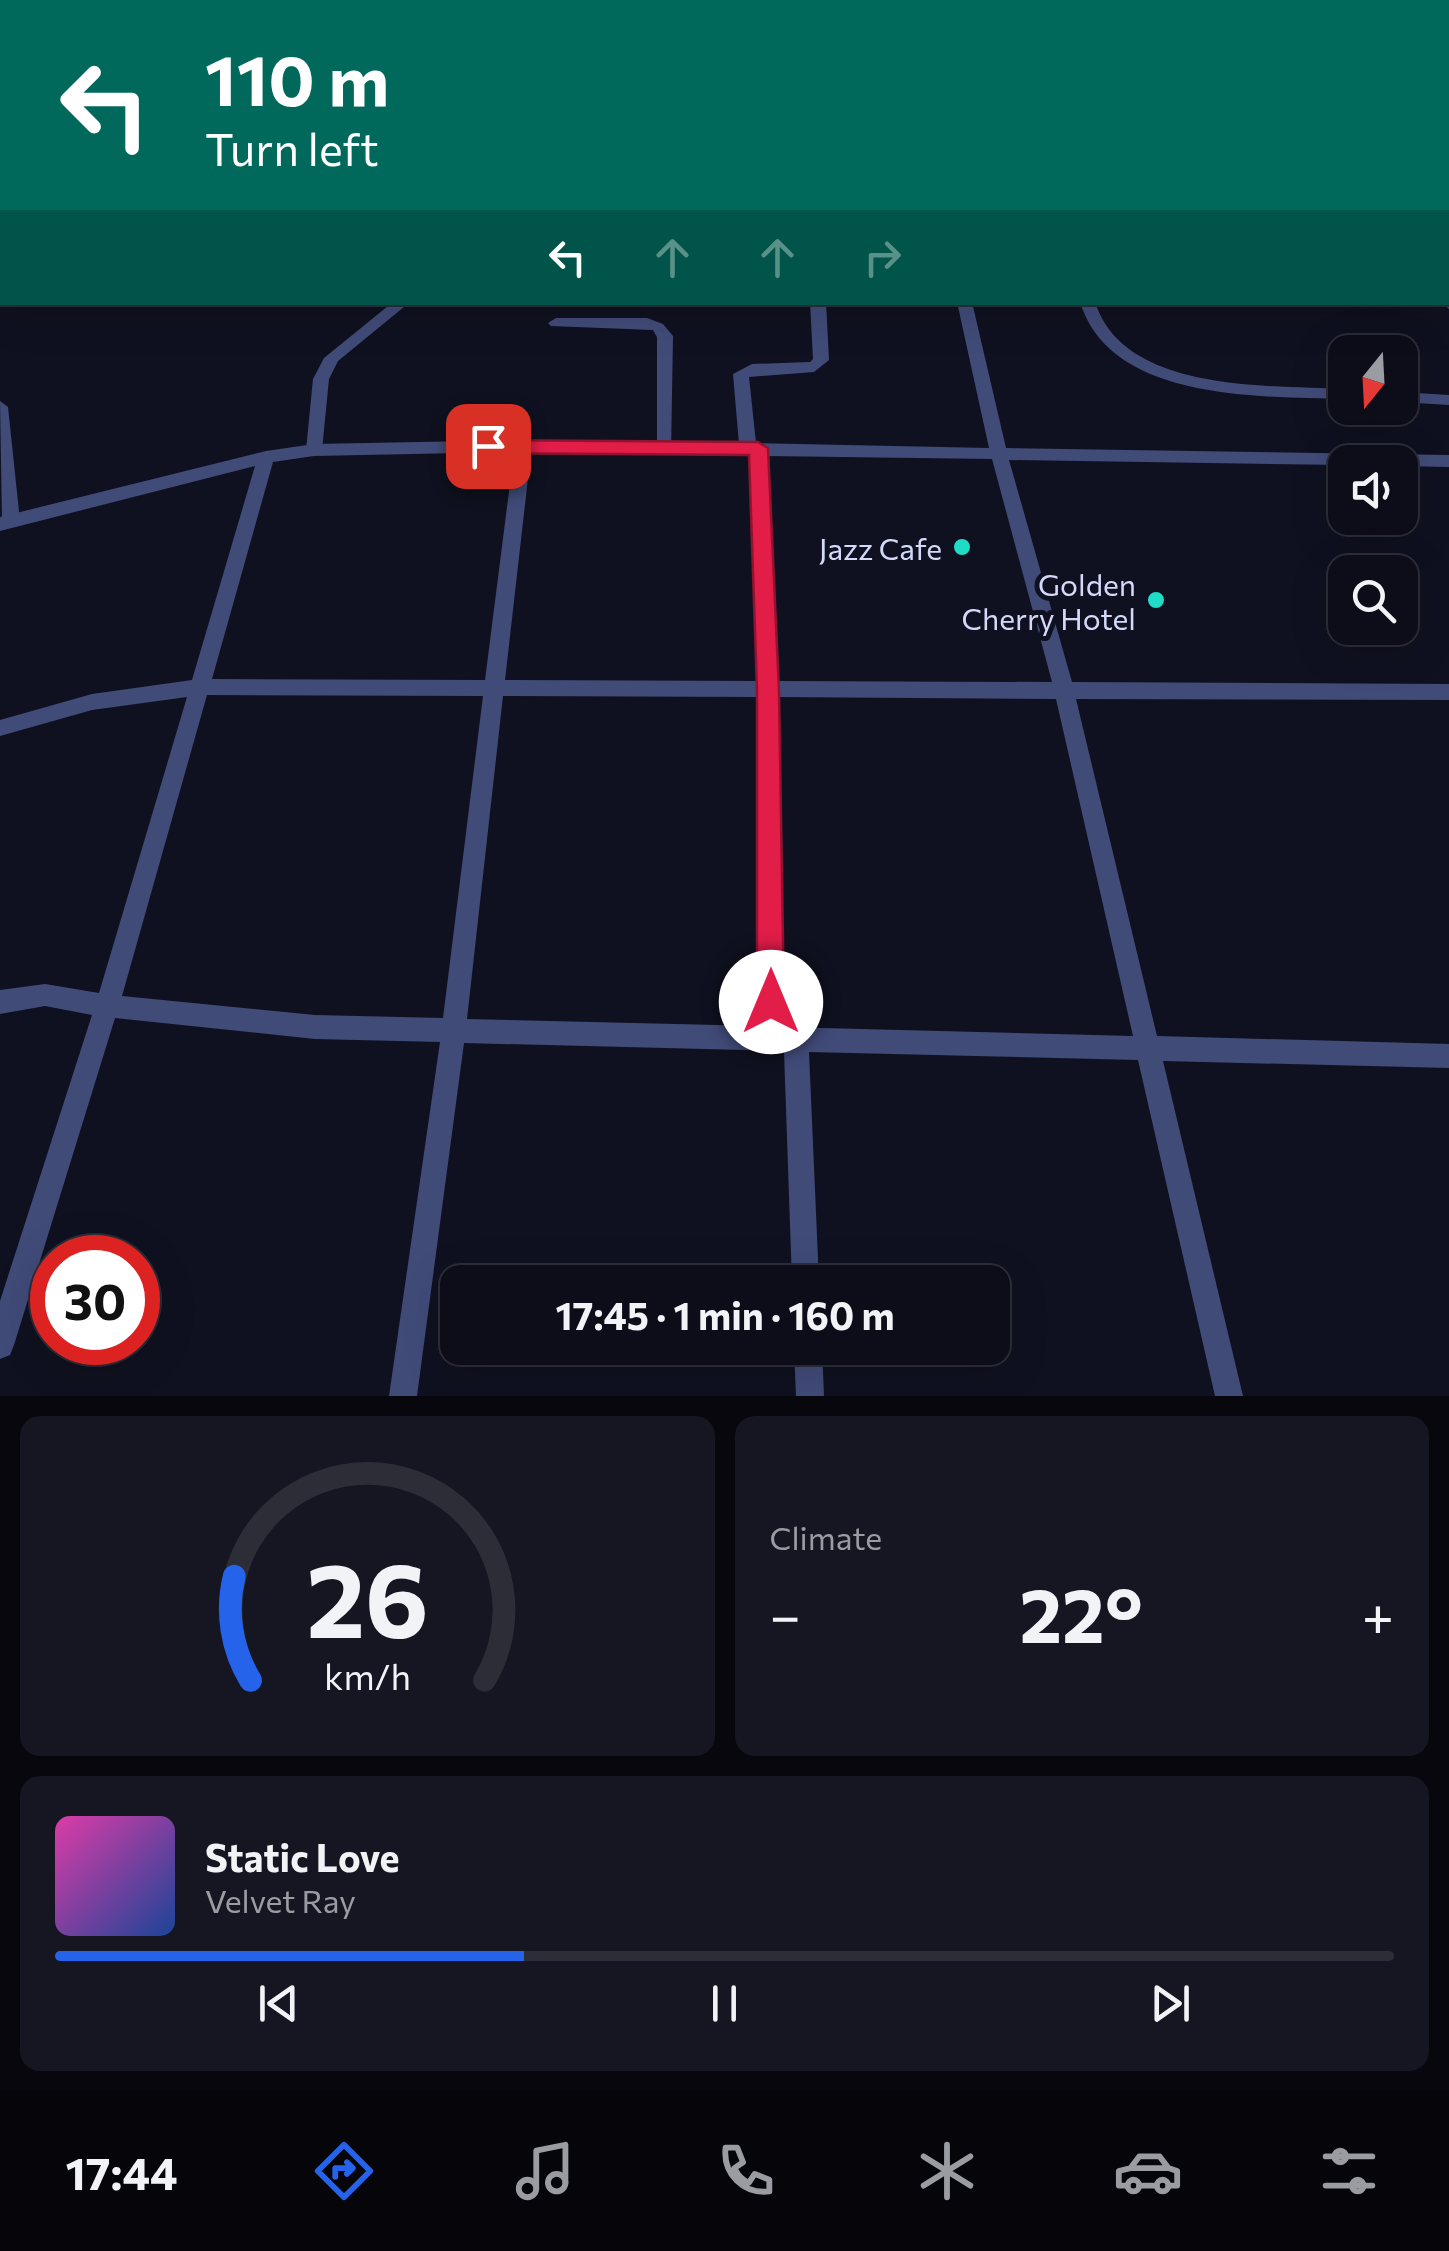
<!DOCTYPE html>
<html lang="en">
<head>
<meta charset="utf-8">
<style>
	:root { --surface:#0c0d18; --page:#151621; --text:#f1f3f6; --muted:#9a9ca2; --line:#2c2d37; --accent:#2563eb }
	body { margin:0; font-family:Commissioner,sans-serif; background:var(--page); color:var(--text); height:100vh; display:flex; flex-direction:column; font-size:38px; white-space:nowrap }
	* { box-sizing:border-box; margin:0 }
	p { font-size:32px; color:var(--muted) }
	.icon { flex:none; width:55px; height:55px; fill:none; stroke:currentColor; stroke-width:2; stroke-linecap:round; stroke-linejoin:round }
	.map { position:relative; height:1396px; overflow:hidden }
	.side { display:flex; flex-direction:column; gap:20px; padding:20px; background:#07070d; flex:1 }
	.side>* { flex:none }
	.guide { position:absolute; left:0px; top:0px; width:1450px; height:305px; box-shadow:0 10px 40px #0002,0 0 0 2px var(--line); background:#00695c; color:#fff; overflow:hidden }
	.needle { width:65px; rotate:198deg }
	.tools { position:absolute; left:1328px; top:335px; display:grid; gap:20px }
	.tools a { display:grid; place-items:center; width:90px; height:90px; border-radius:20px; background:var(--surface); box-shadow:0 10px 40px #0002,0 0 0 2px var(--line); font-size:50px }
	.speed { position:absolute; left:30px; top:1235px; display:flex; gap:20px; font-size:50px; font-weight:700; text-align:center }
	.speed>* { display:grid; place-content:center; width:130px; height:130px; border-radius:50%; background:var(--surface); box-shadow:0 10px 40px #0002,0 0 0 2px var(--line); line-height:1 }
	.speed .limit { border:15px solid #d22; background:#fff; color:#111 }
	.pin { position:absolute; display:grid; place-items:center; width:85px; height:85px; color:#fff; margin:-42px; border-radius:20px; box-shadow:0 5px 15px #0006 }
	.me { position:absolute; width:110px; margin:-55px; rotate:0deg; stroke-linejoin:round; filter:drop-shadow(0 0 8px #0008) }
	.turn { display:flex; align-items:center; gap:35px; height:210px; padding:0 40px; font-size:45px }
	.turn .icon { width:130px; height:130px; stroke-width:2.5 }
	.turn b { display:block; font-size:70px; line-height:85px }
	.lanes { display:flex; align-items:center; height:95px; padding:0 40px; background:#0003; justify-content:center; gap:50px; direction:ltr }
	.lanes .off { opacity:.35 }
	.big { font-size:75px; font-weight:700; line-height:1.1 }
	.side .card { flex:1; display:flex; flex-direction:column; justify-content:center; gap:15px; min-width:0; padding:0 35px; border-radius:20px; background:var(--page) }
	.side .dial { align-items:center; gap:0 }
	.dial svg { height:260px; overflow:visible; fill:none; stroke:var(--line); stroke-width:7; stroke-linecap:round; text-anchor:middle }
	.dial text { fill:var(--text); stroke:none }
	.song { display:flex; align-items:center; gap:30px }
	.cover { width:120px; height:120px; border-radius:15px; background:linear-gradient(135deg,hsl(320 70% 55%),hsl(220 70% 35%)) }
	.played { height:10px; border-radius:5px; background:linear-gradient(90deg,var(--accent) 35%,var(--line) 35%) }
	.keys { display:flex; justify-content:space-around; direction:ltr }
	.heat { display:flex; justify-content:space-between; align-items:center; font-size:55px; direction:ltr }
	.side .tiles { flex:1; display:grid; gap:20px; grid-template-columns:1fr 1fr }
	.card:last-child { grid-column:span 2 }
	.trip { position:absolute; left:440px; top:1265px; width:570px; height:100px; border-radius:20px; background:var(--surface); box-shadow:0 10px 40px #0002,0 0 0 2px var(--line); font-weight:700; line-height:100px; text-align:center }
	.tabs { display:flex; height:160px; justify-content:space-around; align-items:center; background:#05050a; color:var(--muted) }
	.tabs .icon { width:70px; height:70px }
	.tabs .selected { color:var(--accent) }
	.tabs b { font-size:45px; color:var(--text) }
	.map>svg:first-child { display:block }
</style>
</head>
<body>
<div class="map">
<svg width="1449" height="1396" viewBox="0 0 1449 1396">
	<rect width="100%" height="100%" fill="#101120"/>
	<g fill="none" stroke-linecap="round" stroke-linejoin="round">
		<!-- service -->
		<g fill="#414b78" fill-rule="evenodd">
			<path d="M1448 297 1449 298V309L1441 302H1448Z"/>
			<path d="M393 302H410L338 361 329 379 322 450 314 456 308 454 306 450 313 379 324 358Z"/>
			<path d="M1080 302H1095C1124 393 1268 385 1345 389V399C1260 396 1111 402 1080 302Z"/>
			<path d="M556 318H647L663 324 673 336 671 451H659L657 447V337L653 330 551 326 548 323Z"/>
			<path d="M1400 392 1449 395V405L1400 402Z"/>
			<path d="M0 401 8 407 20 521 11 527 2 521Z"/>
		</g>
		<!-- minor -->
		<g fill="#414b78" fill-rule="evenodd">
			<path d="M26 0H61L63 2H28Z"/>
			<path d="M914 0H926L927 2H916Z"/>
			<path d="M1128 0H1140L1142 2H1130Z"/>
			<path d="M1248 0H1261L1263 2H1250Z"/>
			<path d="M810 302H826L829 360 814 372 749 377 756 443 989 448 957 302H972L1006 448 1449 455V467L1400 466V462H1345V465L1009 460 1072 682 1449 684V700L1076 699 1157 1036 1449 1044V1068L1163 1061 1243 1396H1215L1138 1060 809 1052 819 1282H792L784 1051 464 1043 417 1396H389L440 1042 315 1039 115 1018 14 1345 10 1355 0 1359V1301L92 1015 45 1006 0 1014V990L45 984 99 993 187 697 92 710 0 736V720L92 694 192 680 255 466 0 531V517L266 451 314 444 523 440 739 444 733 374 752 364 810 362 813 359ZM514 452 485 680 212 679 273 462 314 456ZM531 452 750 456 758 681 505 680ZM767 456 992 459 1052 682 777 681ZM207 695 483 696 443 1018 315 1015 122 996ZM503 696 758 697 759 1026 467 1019ZM778 697 1056 699 1133 1036 783 1027Z"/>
			<path d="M794 1348H822L824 1396H796Z"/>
		</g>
		<!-- primary -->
		<g fill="#9f6aeb" fill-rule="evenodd">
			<rect x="1448" y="122" width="1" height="10"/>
			<rect x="0" y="189" width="2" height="12"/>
		</g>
	</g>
	<!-- route -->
	<path fill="#e11d48" stroke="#92132f" stroke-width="2.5" d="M488 440 758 442 768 448 779 691 784 1002 780 1011 771 1015 761 1011 757 1002V691L749 455 488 453 478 446Z"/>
	<!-- markers -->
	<g fill="#1edcc6" stroke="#101120" stroke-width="4">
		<circle cx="962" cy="547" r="10"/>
		<circle cx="1156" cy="600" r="10"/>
	</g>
	<g text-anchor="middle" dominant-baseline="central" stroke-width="10" stroke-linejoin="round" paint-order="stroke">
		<!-- poi labels -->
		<g font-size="30" fill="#d4d8f9" stroke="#101120" text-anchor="end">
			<text x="942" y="547">Jazz Cafe</text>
			<text x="1136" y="583">Golden<tspan x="1136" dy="34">Cherry Hotel</tspan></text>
		</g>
	</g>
</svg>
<div class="tools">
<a><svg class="needle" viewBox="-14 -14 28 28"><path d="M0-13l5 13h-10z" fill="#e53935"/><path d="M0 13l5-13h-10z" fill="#9a9ca2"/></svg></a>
<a><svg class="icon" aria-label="sound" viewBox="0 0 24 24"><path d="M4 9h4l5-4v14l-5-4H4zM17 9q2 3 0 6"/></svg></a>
<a><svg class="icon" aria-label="search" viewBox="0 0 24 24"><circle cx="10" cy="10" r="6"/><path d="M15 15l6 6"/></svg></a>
</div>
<div class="speed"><div class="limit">30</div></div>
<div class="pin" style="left:488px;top:446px;background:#d93025"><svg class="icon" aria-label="arrive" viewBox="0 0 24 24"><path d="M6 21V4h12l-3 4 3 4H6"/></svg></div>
<svg class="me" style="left:771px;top:1002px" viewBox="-20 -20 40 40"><circle r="19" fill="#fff"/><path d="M0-13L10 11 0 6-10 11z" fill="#e11d48"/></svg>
<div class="trip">17:45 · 1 min · 160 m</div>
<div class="guide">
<div class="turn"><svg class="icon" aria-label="left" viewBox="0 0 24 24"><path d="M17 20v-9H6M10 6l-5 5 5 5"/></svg><div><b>110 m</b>Turn left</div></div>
<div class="lanes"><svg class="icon" aria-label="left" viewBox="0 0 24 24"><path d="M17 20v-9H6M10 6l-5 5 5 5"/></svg><svg class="icon off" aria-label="ahead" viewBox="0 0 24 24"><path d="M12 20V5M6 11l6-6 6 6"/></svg><svg class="icon off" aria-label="ahead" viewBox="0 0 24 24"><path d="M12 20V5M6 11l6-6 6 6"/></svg><svg class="icon off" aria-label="right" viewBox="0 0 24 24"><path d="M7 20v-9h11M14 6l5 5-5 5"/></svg></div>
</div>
</div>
<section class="side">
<div class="tiles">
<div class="card dial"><svg viewBox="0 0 100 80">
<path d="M14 69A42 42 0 1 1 86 69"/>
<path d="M14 69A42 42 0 0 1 9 37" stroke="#2563eb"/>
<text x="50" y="56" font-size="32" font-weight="700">26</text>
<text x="50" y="72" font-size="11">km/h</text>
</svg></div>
<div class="card"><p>Climate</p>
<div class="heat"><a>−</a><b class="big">22°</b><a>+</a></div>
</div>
<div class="card">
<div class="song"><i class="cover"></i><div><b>Static Love</b><p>Velvet Ray</p></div></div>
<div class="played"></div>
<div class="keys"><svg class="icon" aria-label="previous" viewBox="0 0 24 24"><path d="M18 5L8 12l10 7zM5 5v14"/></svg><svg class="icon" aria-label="pause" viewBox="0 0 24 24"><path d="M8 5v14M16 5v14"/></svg><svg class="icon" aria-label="next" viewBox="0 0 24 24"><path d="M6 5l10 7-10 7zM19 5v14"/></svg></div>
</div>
</div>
</section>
<nav class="tabs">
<b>17:44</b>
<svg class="icon selected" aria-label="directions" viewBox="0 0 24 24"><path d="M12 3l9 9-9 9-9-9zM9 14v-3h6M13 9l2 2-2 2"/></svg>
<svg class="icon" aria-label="music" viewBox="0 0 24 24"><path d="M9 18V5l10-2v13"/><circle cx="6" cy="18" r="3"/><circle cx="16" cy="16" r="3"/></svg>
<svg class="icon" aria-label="phone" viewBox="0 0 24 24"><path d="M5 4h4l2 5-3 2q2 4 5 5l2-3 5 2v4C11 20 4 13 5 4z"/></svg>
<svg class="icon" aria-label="climate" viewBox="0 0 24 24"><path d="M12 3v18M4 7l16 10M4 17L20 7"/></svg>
<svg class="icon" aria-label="car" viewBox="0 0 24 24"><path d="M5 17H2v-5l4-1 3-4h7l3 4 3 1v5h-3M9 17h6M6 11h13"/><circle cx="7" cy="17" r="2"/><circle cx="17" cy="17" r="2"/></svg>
<svg class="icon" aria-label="filters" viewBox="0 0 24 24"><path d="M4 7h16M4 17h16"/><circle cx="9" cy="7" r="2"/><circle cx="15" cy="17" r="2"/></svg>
</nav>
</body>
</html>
